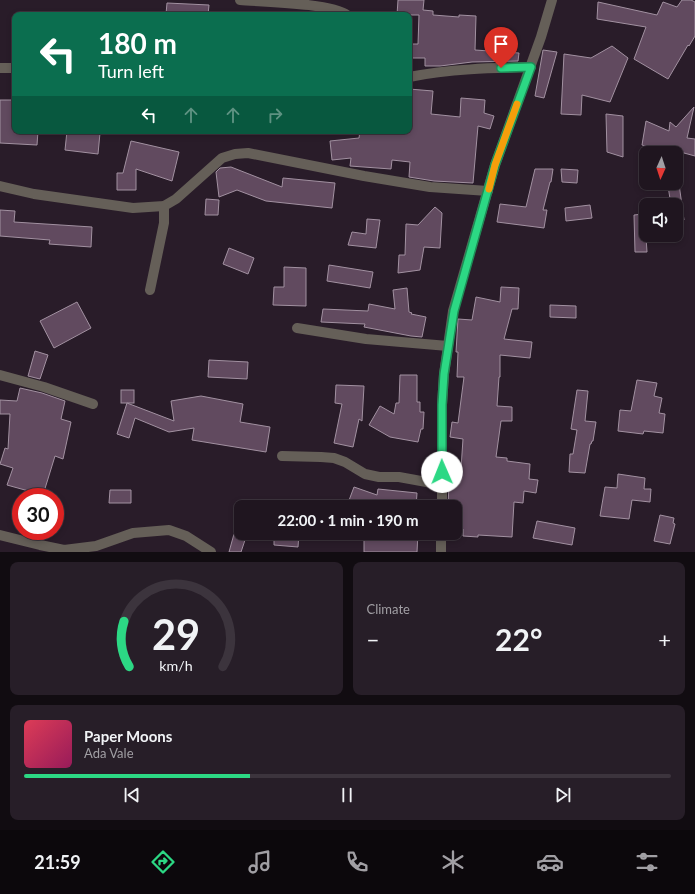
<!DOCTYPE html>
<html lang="en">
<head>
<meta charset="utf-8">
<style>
	:root { --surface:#1f151f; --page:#271e28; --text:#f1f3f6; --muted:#a19fa4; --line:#3c343d; --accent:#2cd884 }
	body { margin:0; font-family:Lato,sans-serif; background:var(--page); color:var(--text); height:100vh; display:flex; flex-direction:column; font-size:15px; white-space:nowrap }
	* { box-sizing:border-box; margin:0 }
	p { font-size:13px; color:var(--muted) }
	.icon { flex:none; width:22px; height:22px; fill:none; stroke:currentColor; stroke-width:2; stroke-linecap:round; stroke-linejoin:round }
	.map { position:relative; height:552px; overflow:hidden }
	.side { display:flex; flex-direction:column; gap:10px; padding:10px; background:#110c11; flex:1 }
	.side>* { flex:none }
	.top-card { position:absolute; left:12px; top:12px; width:400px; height:122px; border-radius:8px; box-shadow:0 2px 6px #0003,0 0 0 1px var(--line); background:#0b6e4f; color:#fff; overflow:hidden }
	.needle { width:26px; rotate:183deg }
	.buttons { position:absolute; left:639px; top:146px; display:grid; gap:8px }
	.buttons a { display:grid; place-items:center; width:44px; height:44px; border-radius:8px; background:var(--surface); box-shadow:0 2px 6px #0003,0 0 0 1px var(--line); font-size:20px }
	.speed { position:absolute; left:12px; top:488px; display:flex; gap:8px; font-size:20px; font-weight:700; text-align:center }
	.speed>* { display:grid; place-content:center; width:52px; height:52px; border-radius:50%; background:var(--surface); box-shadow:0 2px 6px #0003,0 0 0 1px var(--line); line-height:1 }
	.speed .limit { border:6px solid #d22; background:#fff; color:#111 }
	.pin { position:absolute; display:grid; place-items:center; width:34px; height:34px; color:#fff; margin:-41px -17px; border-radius:50% 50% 50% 0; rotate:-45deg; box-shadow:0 0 4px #0007 }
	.pin .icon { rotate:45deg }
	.me { position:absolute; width:44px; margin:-22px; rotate:359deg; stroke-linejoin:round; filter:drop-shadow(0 0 3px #0008) }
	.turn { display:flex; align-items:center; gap:14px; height:84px; padding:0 20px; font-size:18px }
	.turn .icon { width:52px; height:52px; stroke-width:2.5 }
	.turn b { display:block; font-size:28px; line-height:34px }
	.lanes { display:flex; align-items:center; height:38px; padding:0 20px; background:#0003; justify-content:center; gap:20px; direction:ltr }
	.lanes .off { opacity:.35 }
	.big { font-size:30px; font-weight:700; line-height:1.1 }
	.side .widget { flex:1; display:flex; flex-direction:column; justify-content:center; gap:6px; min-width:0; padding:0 14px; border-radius:8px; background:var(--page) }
	.side .dial { align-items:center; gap:0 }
	.dial svg { height:104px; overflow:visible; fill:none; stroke:var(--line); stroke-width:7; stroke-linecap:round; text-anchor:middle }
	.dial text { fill:var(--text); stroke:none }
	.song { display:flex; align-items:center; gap:12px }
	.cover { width:48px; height:48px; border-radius:6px; background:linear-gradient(135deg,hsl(350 70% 55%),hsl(330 70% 35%)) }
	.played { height:4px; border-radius:2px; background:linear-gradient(90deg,var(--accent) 35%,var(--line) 35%) }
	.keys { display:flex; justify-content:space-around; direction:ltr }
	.heat { display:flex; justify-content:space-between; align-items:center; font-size:22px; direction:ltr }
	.side .tiles { flex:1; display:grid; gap:10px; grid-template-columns:1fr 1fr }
	.widget:last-child { grid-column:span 2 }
	.trip { position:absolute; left:234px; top:500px; width:228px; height:40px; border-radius:8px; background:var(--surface); box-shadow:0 2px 6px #0003,0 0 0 1px var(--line); font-weight:700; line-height:40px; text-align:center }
	.dock { display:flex; height:64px; justify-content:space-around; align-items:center; background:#0c080c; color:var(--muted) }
	.dock .icon { width:28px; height:28px }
	.dock .on { color:var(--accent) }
	.dock b { font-size:18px; color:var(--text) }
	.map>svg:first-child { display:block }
</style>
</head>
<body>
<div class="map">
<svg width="695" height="552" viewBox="0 0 695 552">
	<rect width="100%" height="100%" fill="#291c29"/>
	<!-- building -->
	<g fill="#614a5f" stroke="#a291a1">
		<path d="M398 0H424L423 10 433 11V15L459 17V15L476 16 475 50 519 53 518 61 472 62 440 66H425V58H409V44H418L419 15H397Z"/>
		<path d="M682 0H691L695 2V36L689 46 688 45 668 79 634 59 646 27 597 19 598 2 657 15 663 2 677 7Z"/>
		<path d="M167 3 209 5 208 15 166 14Z"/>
		<path d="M612 46 628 58 610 102 582 95 581 115 561 114 564 54 591 58Z"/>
		<path d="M543 50 557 52 544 98 535 96Z"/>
		<path d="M409 89 433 91 431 114 460 117 461 98 485 100 484 113 494 116 490 129 478 126 473 183 434 181 409 177 410 162 392 160 391 169 350 166 351 158 332 160 330 141 359 138 360 131H409Z"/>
		<path d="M0 100H15V131H38L37 145 0 143Z"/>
		<path d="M694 107 687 138 695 139V156L684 153H668L642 145 646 121 669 131 670 122 676 127Z"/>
		<path d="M606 114 623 116V157L607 152Z"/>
		<path d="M67 131 100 133 98 154 65 150Z"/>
		<path d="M131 141 179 152 172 181 136 169V190H117V173H123Z"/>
		<path d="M231 167 282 187 283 178 335 183 332 208 266 201 237 190 219 197 216 172 220 168Z"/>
		<path d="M535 169H553L551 182H550L543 210H547L544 228 497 222 500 204 526 207Z"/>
		<path d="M561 169 578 170 577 183 562 182Z"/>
		<path d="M679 184 684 220 676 221V205H671L668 186Z"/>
		<path d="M206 199 219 200 218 215H205Z"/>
		<path d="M590 205 592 218 566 221 565 208Z"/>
		<path d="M435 207 442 213 440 248 424 247 420 270 398 273 399 255H405L406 224 418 225Z"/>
		<path d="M0 210 15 211 14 222 92 227 91 247 49 244 50 240 0 236Z"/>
		<path d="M643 214 644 220 646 221V237L647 252H635L634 215Z"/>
		<path d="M367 219 380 220 376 248 348 245 352 232 366 234Z"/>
		<path d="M229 248 254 258 248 274 223 264Z"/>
		<path d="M329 265 373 272 370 288 327 281Z"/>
		<path d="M284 267 306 268V306L273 305 274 287H284Z"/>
		<path d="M501 287 519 288 518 309H512L504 339 532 342 530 358 500 355V377H499L497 406 512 407V421H501L496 457 507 458V461L530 464 529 479 538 480 536 493 524 491 523 503 514 502 512 537 478 535V537L463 536V529H455V507H448L449 483H460L463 439 450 437 452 422 458 423 464 377H457L458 352H456L458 319 472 320 476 297 500 302Z"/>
		<path d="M407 288 409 312 412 313 411 314 426 317 422 337 411 336 364 327 365 324 321 322 323 309 368 311 369 304 395 309 393 290Z"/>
		<path d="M77 302 91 328 54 348 40 321Z"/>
		<path d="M550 305 576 306V318L550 317Z"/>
		<path d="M35 351 48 355 40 379 28 376Z"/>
		<path d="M209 360 248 362 247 379 208 377Z"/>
		<path d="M400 375H417V402H420V412H424L423 429H421L418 442 390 437 369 425 380 406 394 414 396 403H399Z"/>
		<path d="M637 380 657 383 654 396 662 398 659 413 665 414 663 433 644 431 643 434 618 431 620 410 631 411Z"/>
		<path d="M336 385 364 386 362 421 359 419 353 447 334 443 342 404 335 403Z"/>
		<path d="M20 388 42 393 65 401 61 419 71 422 63 459 55 456 43 495 7 485 13 468 0 464 5 448 8 449 10 414H0V400L17 401Z"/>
		<rect x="121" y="390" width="13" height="13"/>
		<path d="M577 390 588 391 585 421 596 422 593 441H592L591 444H590L585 473 569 472 570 454H573L577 430 571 429Z"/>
		<path d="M201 396 243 404 240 422 270 427 266 452 192 440 194 428 169 432 135 418 129 438 117 434 127 403 174 421 171 401Z"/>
		<path d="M618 474 645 478 644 489H651L650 502 632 500 629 519 600 516 605 487 617 488Z"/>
		<path d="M354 487 377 495 378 489 417 493 416 507H400L367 503 366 507H360L348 503Z"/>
		<path d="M110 490H131V503H109Z"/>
		<path d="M660 515 674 518 673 523 675 524 670 544 654 541Z"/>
		<path d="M537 521 575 528 572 545 533 538Z"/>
		<path d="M274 533 299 534 298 547 274 545Z"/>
		<path d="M364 533H418L417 552H364Z"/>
		<path d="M234 534 246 537 241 552H229Z"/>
	</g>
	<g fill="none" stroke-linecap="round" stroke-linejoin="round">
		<!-- street -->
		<g stroke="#655f58" stroke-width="10">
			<path d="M240 0C263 2 331 3 347 15"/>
			<path d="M0 68H15"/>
			<path d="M409 77C450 69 490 68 531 67"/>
			<path d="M0 186 34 194 133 208 164 206 176 199 222 158 235 154 248 153 364 176 430 187 488 191"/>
			<path d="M150 290 164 223V206"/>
			<path d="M297 328 366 339 448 346"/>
			<path d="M0 375 44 387 93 404"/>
			<path d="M282 456 321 457 334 458 345 462 365 474 379 477H399L443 485"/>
			<path d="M442 507V405L444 374 453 311 495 165 541 37 552 0"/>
			<path d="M0 535 40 545 64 550 96 546 133 533 169 530 186 536 211 552"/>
			<path d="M441 552V533"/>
		</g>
	</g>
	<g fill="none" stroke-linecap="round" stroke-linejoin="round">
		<!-- route casing -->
		<g stroke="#1d8c56" stroke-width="10">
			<path id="route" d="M442 472V405L444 374 454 311 495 165 531 67 501 68"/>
		</g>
		<!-- route -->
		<use href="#route" stroke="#2cd884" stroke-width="7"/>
		<!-- slow -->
		<path stroke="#f59e0b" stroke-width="7" d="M489 189 495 165 517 104"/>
	</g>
</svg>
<div class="buttons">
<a><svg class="needle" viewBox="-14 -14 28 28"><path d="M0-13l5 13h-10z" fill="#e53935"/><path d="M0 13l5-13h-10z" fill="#a19fa4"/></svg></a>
<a><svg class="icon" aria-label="sound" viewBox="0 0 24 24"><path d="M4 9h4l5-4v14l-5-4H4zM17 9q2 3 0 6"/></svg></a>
</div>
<div class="speed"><div class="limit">30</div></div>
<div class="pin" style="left:501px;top:68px;background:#d93025"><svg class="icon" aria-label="arrive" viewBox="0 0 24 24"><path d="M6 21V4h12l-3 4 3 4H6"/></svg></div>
<svg class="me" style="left:442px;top:472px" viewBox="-20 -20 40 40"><circle r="19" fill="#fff"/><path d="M0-13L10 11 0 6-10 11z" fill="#2cd884"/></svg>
<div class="trip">22:00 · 1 min · 190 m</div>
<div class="top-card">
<div class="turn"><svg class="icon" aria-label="left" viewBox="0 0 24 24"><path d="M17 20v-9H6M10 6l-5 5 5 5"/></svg><div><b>180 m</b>Turn left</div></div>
<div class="lanes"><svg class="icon" aria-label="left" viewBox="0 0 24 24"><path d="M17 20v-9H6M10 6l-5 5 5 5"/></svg><svg class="icon off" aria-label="ahead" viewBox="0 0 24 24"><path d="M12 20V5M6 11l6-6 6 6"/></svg><svg class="icon off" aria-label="ahead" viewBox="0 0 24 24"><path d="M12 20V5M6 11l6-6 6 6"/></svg><svg class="icon off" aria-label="right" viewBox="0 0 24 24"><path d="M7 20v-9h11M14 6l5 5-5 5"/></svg></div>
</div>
</div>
<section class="side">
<div class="tiles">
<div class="widget dial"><svg viewBox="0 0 100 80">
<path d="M14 69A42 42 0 1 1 86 69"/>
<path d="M14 69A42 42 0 0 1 10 34" stroke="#2cd884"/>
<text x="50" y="56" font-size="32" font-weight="700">29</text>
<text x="50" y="72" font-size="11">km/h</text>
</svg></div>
<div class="widget"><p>Climate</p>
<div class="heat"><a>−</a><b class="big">22°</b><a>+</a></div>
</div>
<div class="widget">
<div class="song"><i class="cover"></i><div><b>Paper Moons</b><p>Ada Vale</p></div></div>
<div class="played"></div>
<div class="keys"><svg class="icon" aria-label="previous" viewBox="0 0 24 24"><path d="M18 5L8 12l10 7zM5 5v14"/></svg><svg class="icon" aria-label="pause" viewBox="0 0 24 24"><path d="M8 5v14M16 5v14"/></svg><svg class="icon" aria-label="next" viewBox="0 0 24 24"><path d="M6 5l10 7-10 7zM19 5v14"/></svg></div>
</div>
</div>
</section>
<nav class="dock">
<b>21:59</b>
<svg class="icon on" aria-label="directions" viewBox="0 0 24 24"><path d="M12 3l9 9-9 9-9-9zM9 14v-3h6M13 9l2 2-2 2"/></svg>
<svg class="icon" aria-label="music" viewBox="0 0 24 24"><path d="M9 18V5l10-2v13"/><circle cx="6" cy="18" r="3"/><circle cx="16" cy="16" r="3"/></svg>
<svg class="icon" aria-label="phone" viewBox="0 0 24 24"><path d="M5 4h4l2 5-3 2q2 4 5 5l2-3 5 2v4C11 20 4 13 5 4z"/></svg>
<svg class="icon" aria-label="climate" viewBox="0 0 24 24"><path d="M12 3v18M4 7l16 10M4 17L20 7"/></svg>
<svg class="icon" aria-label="car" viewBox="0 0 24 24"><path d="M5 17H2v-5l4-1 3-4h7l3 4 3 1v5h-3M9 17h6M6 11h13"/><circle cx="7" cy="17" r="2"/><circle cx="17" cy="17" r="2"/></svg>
<svg class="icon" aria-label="filters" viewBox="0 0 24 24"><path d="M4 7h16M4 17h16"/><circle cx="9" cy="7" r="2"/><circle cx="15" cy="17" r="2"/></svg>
</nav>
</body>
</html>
